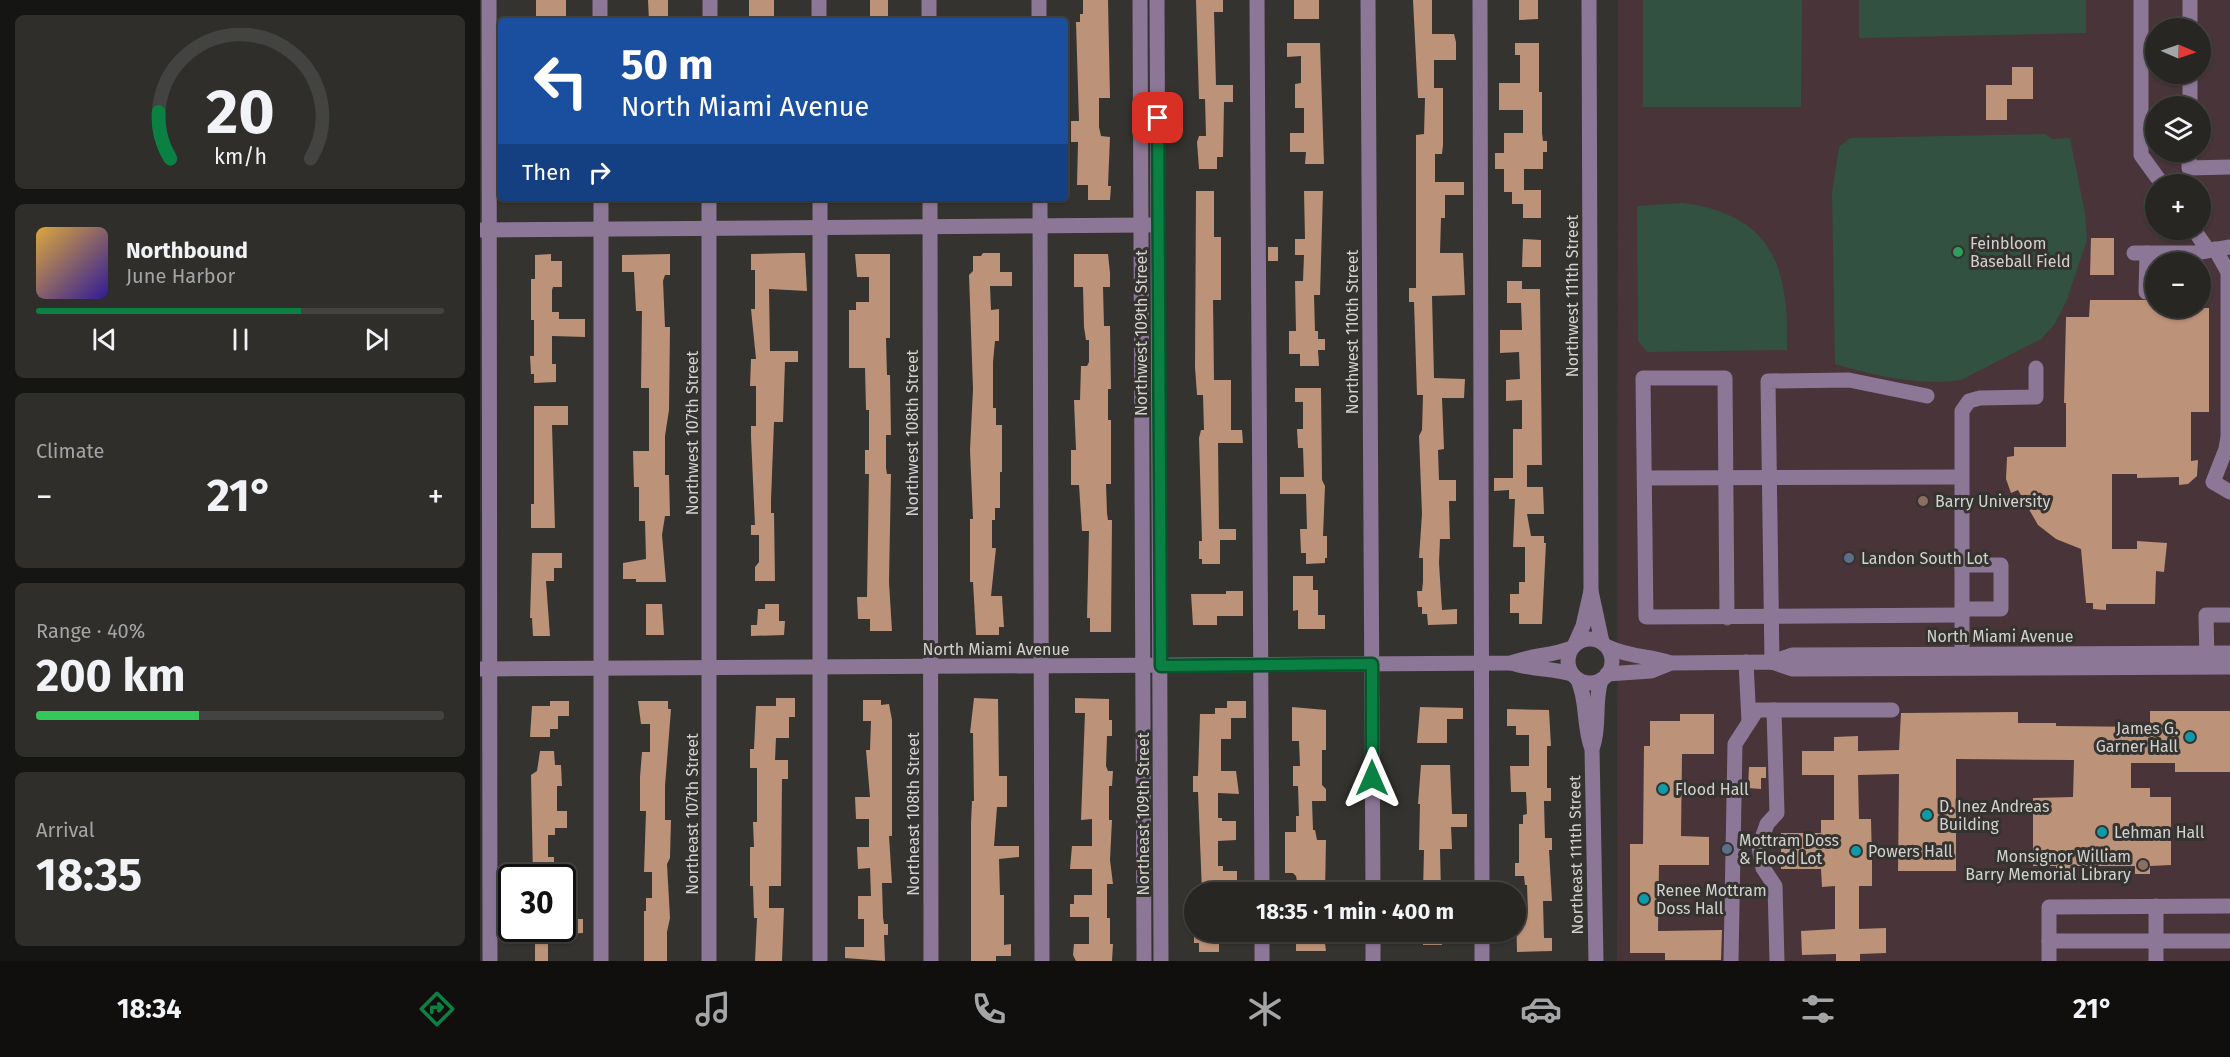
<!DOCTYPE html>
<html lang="en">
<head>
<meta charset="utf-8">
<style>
	:root { --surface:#272623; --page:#2f2e2b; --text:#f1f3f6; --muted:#a4a5a6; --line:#434341; --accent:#0b8043 }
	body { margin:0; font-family:"Fira Sans",sans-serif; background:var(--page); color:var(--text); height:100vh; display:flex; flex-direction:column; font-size:22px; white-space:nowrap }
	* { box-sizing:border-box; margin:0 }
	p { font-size:20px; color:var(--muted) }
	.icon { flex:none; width:33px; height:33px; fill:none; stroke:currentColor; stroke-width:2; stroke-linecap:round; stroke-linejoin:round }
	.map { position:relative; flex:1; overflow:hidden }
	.sheet { display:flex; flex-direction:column; gap:15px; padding:15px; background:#151513; width:480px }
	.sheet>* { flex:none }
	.top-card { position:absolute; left:18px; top:18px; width:570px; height:183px; border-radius:6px; box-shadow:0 2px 4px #0004,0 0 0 2px var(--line); background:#1a4fa0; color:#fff; overflow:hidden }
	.needle { width:39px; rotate:92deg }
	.buttons { position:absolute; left:1665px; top:18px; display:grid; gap:12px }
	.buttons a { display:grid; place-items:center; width:66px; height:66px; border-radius:50%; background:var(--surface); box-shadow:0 2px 4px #0004,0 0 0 2px var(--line); font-size:30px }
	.speed { position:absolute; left:18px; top:864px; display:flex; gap:12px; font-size:30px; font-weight:700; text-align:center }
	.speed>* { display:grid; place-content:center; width:78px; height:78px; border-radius:50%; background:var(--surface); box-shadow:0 2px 4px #0004,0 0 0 2px var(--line); line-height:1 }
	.speed .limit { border:3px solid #111; border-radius:9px; background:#fff; color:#111 }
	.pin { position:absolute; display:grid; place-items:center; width:51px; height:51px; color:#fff; margin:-26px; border-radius:12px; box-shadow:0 3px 9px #0006 }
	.me { position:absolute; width:66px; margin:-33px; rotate:0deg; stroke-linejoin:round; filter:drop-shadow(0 0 4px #0008) }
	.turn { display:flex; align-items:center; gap:21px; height:126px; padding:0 24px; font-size:27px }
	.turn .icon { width:78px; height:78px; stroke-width:2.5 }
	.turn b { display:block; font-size:42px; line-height:51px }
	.then { display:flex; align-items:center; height:57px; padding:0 24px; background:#0003; gap:12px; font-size:22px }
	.big { font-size:45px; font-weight:700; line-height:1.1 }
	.sheet .widget { flex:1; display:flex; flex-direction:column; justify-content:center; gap:9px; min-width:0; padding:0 21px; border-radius:9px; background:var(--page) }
	.sheet .dial { align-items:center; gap:0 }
	.dial svg { height:156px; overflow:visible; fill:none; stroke:var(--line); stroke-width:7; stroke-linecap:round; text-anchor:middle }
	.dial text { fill:var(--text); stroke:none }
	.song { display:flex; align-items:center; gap:18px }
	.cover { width:72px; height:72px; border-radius:9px; background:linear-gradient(135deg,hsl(40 70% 55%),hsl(250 70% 35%)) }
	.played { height:6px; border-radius:3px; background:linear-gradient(90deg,var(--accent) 65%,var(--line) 65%) }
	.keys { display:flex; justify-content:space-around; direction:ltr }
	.heat { display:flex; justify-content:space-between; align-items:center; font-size:33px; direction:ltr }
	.charge { height:9px; border-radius:4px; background:linear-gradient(90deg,#34c759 40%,var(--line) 0) }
	.trip { position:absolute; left:704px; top:882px; width:342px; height:60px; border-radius:30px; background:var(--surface); box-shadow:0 2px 4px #0004,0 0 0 2px var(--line); font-weight:700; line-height:60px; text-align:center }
	.menu { display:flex; height:96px; justify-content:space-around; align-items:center; background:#100f0e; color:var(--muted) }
	.menu .icon { width:42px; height:42px }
	.menu .selected { color:var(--accent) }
	.menu b { font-size:27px; color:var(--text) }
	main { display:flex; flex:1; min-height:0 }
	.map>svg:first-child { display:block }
</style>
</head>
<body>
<main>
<section class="sheet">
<div class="widget dial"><svg viewBox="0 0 100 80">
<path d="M14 69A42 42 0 1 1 86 69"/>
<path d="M14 69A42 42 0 0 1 8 45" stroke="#0b8043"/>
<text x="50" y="56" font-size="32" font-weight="700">20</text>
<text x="50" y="72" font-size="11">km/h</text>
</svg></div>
<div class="widget">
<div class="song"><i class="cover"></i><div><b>Northbound</b><p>June Harbor</p></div></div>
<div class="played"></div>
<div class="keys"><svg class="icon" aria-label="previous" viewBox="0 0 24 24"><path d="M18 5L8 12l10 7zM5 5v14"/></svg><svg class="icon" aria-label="pause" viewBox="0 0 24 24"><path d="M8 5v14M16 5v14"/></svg><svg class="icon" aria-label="next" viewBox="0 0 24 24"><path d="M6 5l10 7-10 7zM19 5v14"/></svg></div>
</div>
<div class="widget"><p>Climate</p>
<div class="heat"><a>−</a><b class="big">21°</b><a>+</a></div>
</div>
<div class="widget"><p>Range · 40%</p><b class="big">200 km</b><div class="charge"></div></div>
<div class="widget"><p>Arrival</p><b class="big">18:35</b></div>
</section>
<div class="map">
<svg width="1750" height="961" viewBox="0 0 1750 961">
	<rect width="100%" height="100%" fill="#34332f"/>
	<!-- education -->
	<path fill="#483439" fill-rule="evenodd" d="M1138 0H1750V961H1137ZM1676 28H1720V74H1676ZM1676 106H1720V152H1676ZM1676 184H1720V230H1676ZM1676 262H1720V308H1676Z"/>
	<!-- pitch -->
	<g fill="#335140">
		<path d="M1163 0H1322L1321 107H1163Z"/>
		<path d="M1379 0H1606V33L1379 38Z"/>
		<path d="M1565 134 1572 139 1590 138 1605 213 1607 240 1586 302 1574 325 1561 339 1481 380C1440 386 1395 376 1355 364L1352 193 1359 147 1370 138Z"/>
		<path d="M1203 203C1293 215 1309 267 1307 350L1167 352 1158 341 1157 206Z"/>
	</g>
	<!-- building -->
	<g fill="#bc9279">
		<rect x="56" y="0" width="30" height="21"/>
		<path d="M168 0H188V21H169Z"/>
		<rect x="269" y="0" width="25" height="21"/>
		<rect x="390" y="0" width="18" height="21"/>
		<path d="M603 0H628L630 98H619V127L621 136 630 137 628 186H631L630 200H608V185H597L598 142H591V121H599L596 22H600V14H603Z"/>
		<path d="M716 0H743V12H734L736 85H753V102H744L743 157H737V169H719L717 142 719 136H726L725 99H719Z"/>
		<rect x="814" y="0" width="25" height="19"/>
		<path d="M933 0H952V34H974L976 42V60H954V88H963V145L962 154H955V182H984V195H965V218H961L960 253H983L985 295 952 296 954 378 985 379 984 398H962L964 449 958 450 959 480H976V501H969L970 539H960L959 563 962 610 977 609V624L948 625 947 614H942V607H938L937 591H942L943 582V558H939L942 514 939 436 942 430 943 395H937L934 302H929V288H936V135L944 134 945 98H938Z"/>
		<path d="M1039 0H1058V19L1039 20Z"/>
		<path d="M807 43H840L844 164H825L826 152H810V133H824V108H815V84L821 83V56L807 57Z"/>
		<path d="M1035 43H1059V92H1062V133L1063 141H1067V152H1063V169H1044V190H1061V218H1043V204H1032V192H1024V169H1015V153H1024V133H1043V110H1019V83H1040V55H1035Z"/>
		<path d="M1532 67H1553V99H1527V120H1506V85H1532Z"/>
		<path d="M716 191H734V237H741V300H733L734 380H751V430H762L763 443H738L739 529H756V540H740V564H722V559H719V541H722L719 438 721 430H724L723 395H717L715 367Z"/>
		<path d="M824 191H843L840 295H834L835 331H838V339H845V350H838L839 366H820V354H809V331H816L815 281H823L824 255H815V239H825Z"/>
		<path d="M1611 238H1634V275H1610Z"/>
		<path d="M1043 239 1061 240V267H1042Z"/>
		<rect x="788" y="247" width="10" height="14"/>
		<path d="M313 253H325L327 291 289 289 290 351H318V362H305L303 422H294L291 500V513H294L295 581H275V567L279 562V535H271V525H275L271 437V426H276V386H270L271 359H276L271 309H275V270H271V254Z"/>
		<path d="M503 253H520V272H532V286H510L511 310 519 309V341H515L513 362V408H516V425H522V472H520V508H515V520H512V548H516L511 596H522L524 627H519V635H496L493 582H490V519H493L490 450 493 389 489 275 493 271V256H501Z"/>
		<path d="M71 254V261H82V287H73L72 290V312H79V319H105V337L72 336V364H76V382L54 383V374H51L50 356H54V320H51V279H55V255Z"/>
		<path d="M190 254V275H185L183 281 185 327H190L189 410 185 436V475H189L190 516H185L182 535 186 582H156V579H143V563L166 559 165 521H159V487H154L153 451H169V388H161L162 311H156L154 272H142V255Z"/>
		<path d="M375 254H410V338H406L407 375H410L411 435H406V468L407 474H411L409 582 412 631H390V619H378L377 597H387L389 474H385V450H389V410H386L385 368H369V310H376V302H389V277H377Z"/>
		<path d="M594 254H628L630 273V287H623L624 326H630L631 389H628V420H631V484H626L627 513 628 520H632L631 632H610V618H607L609 531H602L599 485H591V450H596L594 400H600L601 366H607L609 362V340H606L604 327 603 287H594Z"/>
		<path d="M1027 281H1042V289H1060L1062 465H1047V487H1063L1064 514H1047L1051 536H1064V543H1066L1062 624H1039V613H1030V594H1039V582H1045V547H1033L1035 499H1029V490L1014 491V478H1033V429H1042V400L1026 401V380L1040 379 1039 352 1020 353V330H1042L1041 303H1027Z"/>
		<path d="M1610 300H1676V308H1729V412H1711V461L1718 460 1717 476 1708 484 1699 485V477L1657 478V474H1632V549H1657V541L1687 543 1684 572 1676 571 1675 604H1626V610L1613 609V603H1606L1601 549 1576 539 1558 525 1538 490 1531 493 1526 479 1527 457 1534 456V447H1586V403H1584L1586 317H1609Z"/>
		<path d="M815 388H841L842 480 845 486 843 536H847V558H845V563L826 564V553H821L820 529H827L826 494H800V477H824L823 448H818L817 429H823V402H815Z"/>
		<path d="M54 406H88V425H72L75 528H51V504H54Z"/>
		<path d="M52 553H82V568H74V581H66L70 636H53L52 618H50Z"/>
		<path d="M813 576H833V590H838V615H845V629H818V610L813 611Z"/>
		<path d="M746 591H763V616H737V625H713L711 594H746Z"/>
		<path d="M166 604H182L184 635H166Z"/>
		<path d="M285 604H299V621H305L304 635 271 636V625H277L278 609H285Z"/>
		<path d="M296 698H315V717H309V738H296L295 760H308V779H302L301 886H289V908H304L302 961H275L277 918H274L273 886H270V847H274L273 822H277V768H270V749H274L276 706H296Z"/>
		<path d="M494 698 518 699 519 776H527V807H517L514 846H539V857L519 859 520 895H524V945L531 944V956H516V961H491V823L492 801H494L493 733H490Z"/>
		<path d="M595 698 629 699V720H632V736H627L626 766 628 771H633L632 786H629V820H632L630 860 633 884H627V918H630V944H633L632 961H596L593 955 594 944H609V917H590V904H594V895H612V869H590L592 846H612V819L601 820 605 713H595Z"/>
		<path d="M383 700H401V705L409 704 412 720V836H409L412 883H402L403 917 404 924H408V935H404L405 961 365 958V947H384V919H378V896H391L390 868 378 869 377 847H389V819H376L375 797H390L386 750H390L391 721H383Z"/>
		<path d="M70 701H89V716H78V729H70V737H50L52 706H70Z"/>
		<path d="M158 701H188V709H191L185 786V820H191L190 858 187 864 190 918 187 932V961H164V911H166V898H172V872H164L166 811H160V777L162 752H170V724H161Z"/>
		<path d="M747 701H766V718H751V739H741V771H756L759 794 738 793V818H742V821H756V840L738 841V866H743V871H757V892H722L718 792H713V776H718L720 714H735V708H747Z"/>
		<path d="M812 707 846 710V750H842V785L846 789V801H832L833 830H835L837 840H846L845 892H819L816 876 813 873H805V832H816V816H819L818 786H813V766H820L819 741H812Z"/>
		<path d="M940 707 983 708V719H967V743H937Z"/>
		<path d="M1027 709 1069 710 1071 746H1067V788H1071V801H1064L1065 838H1072V850H1069L1072 901H1063L1064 938H1072V951L1037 952 1036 913H1048L1047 885H1045L1044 876H1035V863H1039V824H1043V815L1047 814 1046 792H1031L1030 766H1049V735H1036V726H1027Z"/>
		<path d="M1670 711H1750V772H1695V763H1651V788H1670V797H1691V865L1670 866V874H1655V866H1591V874H1576V866H1553V798L1593 797 1594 760 1476 759V871H1418L1419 774 1378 775 1379 819H1391L1392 861V886H1379V929L1406 928V953L1380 954V961H1356V954L1322 955 1321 931 1355 929V886L1342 887 1341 869H1301V833H1341V820H1354V775H1322V751H1354V737L1378 736V751L1419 750 1421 713 1538 712V723H1576V726L1670 727Z"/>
		<path d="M1200 714H1234V754H1202L1201 836 1229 837V865H1179L1178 931 1242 930 1241 960H1185V953H1150V844H1163L1164 746H1170V721H1200Z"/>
		<path d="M60 751H74L75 765H81L82 786H77V811H87V828H75V835H68V857H74V878H53L51 775 57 771Z"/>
		<path d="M941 765H970L972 814H987V827H971L972 849H960L961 892H943L944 850H939L940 804H938Z"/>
		<path d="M1269 767H1286V778H1281V789L1268 788Z"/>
		<path d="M86 919H103V933L86 934Z"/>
		<rect x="55" y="928" width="13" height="33"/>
		<path d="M714 932H739V952H719V943H714Z"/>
		<path d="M816 932H839V935H844L846 951H816Z"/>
		<rect x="943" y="932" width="19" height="13"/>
	</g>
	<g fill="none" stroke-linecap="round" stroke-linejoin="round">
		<!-- minor -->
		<g stroke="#8c7797" stroke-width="15">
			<path d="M9 0 10 961"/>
			<path d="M120 0V21"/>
			<path d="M339 0V21"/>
			<path d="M449 0V21"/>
			<path d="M559 0V21"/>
			<path d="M660 0 664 961"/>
			<path d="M677 0 681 961"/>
			<path d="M777 0 782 892"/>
			<path d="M888 0 893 892"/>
			<path d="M1000 0 1002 892"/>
			<path d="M1109 0 1111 591 1122 642"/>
			<path d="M1661 0V155L1682 184"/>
			<path d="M230 21V0"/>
			<path d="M1710 28V0"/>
			<path d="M1710 106V74"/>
			<path d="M1709 152V168L1750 167"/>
			<path d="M121 198V961"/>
			<path d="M229 198V961"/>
			<path d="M340 198V961"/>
			<path d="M450 198 451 961"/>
			<path d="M560 198 562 961"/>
			<path d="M0 230 669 225"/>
			<path d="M1714 230 1728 250"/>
			<path d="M1735 249 1748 272V437L1746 449 1733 482 1750 492"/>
			<path d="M1654 253H1715L1750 247"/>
			<path d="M1666 292 1667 253"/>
			<path d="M1165 478 1481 477"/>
			<path d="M1481 565H1521V609H1482"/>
			<path d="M1247 618 1245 378H1163L1166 617C1272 617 1377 616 1482 615"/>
			<circle cx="1110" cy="661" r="22"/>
			<path d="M1095 644 1103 626 1111 591"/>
			<path d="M1128 647C1149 657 1170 656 1191 663"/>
			<path d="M1727 661 1726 615H1750"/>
			<path d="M1266 662 1269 722"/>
			<path d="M1292 662 1312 655 1750 653"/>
			<path d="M1292 662 1288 381 1369 380 1447 396"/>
			<path d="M1482 662V411L1489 401 1500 398 1556 397V368"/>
			<path d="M1031 663C1052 670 1072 668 1092 674"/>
			<path d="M0 669 1031 663C1052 655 1071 656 1092 648"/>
			<path d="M1127 674 1171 671 1191 663 1292 662 1312 669 1750 667"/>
			<path d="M1098 680C1108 703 1103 726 1112 749L1116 961"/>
			<path d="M1294 710 1297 813 1287 824 1279 847 1283 868 1295 886 1297 961"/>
			<path d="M1113 746C1120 725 1114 702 1121 680"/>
			<path d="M1676 906V961"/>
			<path d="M782 932V961"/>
			<path d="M893 932V961"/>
			<path d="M1002 932V961"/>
			<path d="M1569 941H1750"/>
			<path d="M1251 961 1255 744 1277 710H1412"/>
			<path d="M1569 961V907L1750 906"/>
		</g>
	</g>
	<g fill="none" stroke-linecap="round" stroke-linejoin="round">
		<!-- route casing -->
		<g stroke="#07532c" stroke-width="15">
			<path id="route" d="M678 118 681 666 892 664V778"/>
		</g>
		<!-- route -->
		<use href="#route" stroke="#0b8043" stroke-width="10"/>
	</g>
	<!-- markers -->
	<circle fill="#2e9e5b" stroke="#34332f" stroke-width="2" cx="1478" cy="252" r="6"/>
	<g fill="#8d6e63" stroke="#34332f" stroke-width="2">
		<circle cx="1443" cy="501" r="6"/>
		<circle cx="1663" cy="865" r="6"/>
	</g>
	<g fill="#5c6f8a" stroke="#34332f" stroke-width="2">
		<circle cx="1369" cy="558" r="6"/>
		<circle cx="1247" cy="849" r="6"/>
	</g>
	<g fill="#0f9aa8" stroke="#34332f" stroke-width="2">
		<circle cx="1710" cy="737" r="6"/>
		<circle cx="1183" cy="789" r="6"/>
		<circle cx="1447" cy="815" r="6"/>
		<circle cx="1622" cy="832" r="6"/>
		<circle cx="1376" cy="851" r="6"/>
		<circle cx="1164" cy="899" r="6"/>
	</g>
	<g text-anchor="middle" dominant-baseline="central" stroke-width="6" stroke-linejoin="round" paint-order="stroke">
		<!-- poi labels -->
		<g font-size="16" fill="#d3d2d0" stroke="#34332f" text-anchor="start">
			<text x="1490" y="243">Feinbloom<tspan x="1490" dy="18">Baseball Field</tspan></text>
			<text x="1455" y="501">Barry University</text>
			<text x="1381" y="558">Landon South Lot</text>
			<text x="1698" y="728" text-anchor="end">James G.<tspan x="1698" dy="18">Garner Hall</tspan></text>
			<text x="1195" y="789">Flood Hall</text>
			<text x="1459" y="806">D. Inez Andreas<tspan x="1459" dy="18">Building</tspan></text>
			<text x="1634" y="832">Lehman Hall</text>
			<text x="1259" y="840">Mottram Doss<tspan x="1259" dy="18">&amp; Flood Lot</tspan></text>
			<text x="1388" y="851">Powers Hall</text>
			<text x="1651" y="856" text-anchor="end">Monsignor William<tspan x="1651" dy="18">Barry Memorial Library</tspan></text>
			<text x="1176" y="890">Renee Mottram<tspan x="1176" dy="18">Doss Hall</tspan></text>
		</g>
		<!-- street labels -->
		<g font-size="16" fill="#d3d2d0" stroke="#34332f">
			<text transform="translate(1092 296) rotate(-90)">Northwest 111th Street</text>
			<text transform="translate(872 332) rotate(-90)">Northwest 110th Street</text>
			<text transform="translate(661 333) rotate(-90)">Northwest 109th Street</text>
			<text transform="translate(212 433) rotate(-90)">Northwest 107th Street</text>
			<text transform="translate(432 433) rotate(-90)">Northwest 108th Street</text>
			<text x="1520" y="636">North Miami Avenue</text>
			<text x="516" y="649">North Miami Avenue</text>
			<text transform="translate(212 814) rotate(-90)">Northeast 107th Street</text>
			<text transform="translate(433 814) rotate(-90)">Northeast 108th Street</text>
			<text transform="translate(663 814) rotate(-90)">Northeast 109th Street</text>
			<text transform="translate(1096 855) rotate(-91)">Northeast 111th Street</text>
		</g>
	</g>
</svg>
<div class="buttons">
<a><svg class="needle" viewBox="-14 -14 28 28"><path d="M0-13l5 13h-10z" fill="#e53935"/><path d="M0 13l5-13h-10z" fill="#a4a5a6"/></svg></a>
<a><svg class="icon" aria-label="layers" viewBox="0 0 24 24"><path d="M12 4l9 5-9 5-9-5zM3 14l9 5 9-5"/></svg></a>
<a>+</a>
<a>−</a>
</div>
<div class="speed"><div class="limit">30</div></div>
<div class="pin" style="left:678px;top:118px;background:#d93025"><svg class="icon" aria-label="arrive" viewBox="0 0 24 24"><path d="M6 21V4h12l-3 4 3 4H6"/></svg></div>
<svg class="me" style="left:892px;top:778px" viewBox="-20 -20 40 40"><path d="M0-17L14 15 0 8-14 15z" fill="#0b8043" stroke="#fff" stroke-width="4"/></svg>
<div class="trip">18:35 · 1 min · 400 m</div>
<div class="top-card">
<div class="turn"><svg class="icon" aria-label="left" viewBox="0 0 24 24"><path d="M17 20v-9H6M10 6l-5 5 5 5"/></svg><div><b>50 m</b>North Miami Avenue</div></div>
<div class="then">Then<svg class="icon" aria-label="right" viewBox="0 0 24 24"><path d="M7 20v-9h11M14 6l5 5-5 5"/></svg></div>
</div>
</div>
</main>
<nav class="menu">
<b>18:34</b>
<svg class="icon selected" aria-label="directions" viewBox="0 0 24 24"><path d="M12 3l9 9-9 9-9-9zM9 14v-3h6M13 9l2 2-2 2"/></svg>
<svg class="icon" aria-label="music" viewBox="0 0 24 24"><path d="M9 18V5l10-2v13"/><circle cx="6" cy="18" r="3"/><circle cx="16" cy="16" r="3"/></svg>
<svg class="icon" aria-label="phone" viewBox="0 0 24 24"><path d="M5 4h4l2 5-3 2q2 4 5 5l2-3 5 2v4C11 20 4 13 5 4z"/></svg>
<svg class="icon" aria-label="climate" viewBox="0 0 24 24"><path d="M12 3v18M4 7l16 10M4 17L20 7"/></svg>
<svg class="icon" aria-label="car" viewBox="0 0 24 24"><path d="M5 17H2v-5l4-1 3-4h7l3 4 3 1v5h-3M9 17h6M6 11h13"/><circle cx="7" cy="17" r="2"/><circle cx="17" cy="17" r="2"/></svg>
<svg class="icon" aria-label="filters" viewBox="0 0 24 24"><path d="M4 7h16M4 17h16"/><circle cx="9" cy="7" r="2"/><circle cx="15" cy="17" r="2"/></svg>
<b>21°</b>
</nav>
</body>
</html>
